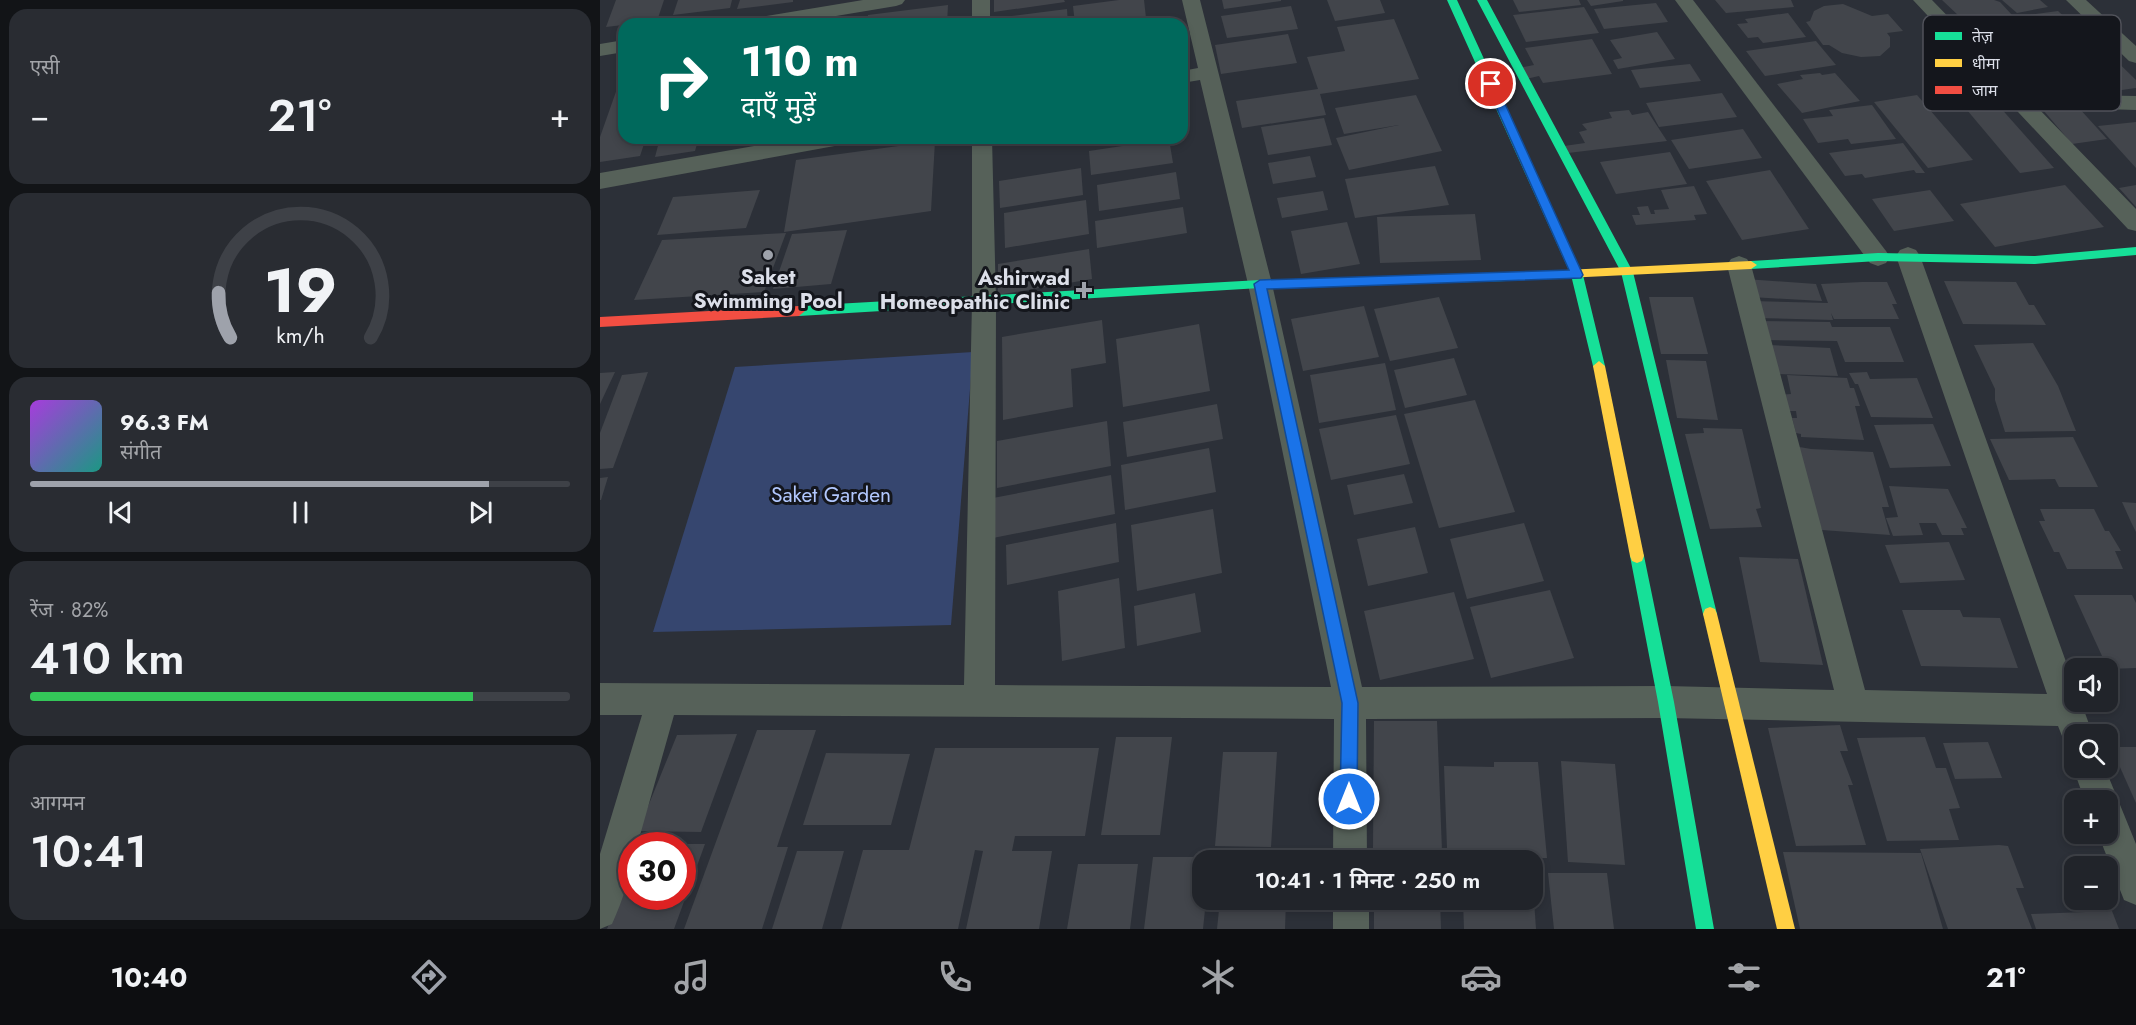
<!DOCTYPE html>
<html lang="hi">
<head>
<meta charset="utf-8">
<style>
	:root { --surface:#21242a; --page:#292c32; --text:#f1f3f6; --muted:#a2a4a8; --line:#3e4147; --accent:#9ea2ab }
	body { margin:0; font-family:Jost,"Noto Sans Devanagari",sans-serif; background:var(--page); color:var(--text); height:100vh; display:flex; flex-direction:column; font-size:22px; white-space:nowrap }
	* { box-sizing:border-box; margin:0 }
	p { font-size:20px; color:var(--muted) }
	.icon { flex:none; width:33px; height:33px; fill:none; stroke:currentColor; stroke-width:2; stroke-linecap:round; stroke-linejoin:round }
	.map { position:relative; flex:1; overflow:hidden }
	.side { display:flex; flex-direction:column; gap:9px; padding:9px; background:#121417; width:600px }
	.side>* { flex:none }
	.banner { position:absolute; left:18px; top:18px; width:570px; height:126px; border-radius:18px; box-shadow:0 3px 9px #0003,0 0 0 2px var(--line); background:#00695c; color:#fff; overflow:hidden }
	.fabs { position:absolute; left:1464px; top:658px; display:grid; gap:12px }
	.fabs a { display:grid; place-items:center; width:54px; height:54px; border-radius:12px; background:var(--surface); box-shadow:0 3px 9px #0003,0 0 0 2px var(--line); font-size:30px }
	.speed { position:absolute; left:18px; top:832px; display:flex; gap:12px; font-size:30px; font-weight:700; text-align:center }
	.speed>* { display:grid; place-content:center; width:78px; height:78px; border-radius:50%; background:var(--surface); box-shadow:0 3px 9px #0003,0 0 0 2px var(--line); line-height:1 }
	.speed .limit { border:9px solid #d22; background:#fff; color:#111 }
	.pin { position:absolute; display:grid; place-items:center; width:51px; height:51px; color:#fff; margin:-26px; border:3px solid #fff; border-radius:50%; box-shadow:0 2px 6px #0007 }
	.me { position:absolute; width:66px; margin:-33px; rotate:0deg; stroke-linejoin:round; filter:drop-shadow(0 0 4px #0008) }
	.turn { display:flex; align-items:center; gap:21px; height:126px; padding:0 24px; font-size:27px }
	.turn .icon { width:78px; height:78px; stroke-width:2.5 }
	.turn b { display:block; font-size:42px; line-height:51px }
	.big { font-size:45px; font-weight:600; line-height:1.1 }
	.side .card { flex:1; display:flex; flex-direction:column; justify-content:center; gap:9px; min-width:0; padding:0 21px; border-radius:18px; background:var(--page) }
	.side .dial { align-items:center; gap:0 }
	.dial svg { height:156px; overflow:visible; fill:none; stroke:var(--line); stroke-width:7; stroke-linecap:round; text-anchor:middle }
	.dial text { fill:var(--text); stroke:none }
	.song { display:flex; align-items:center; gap:18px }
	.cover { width:72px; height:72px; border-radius:9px; background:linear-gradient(135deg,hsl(280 70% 55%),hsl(170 70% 35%)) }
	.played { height:6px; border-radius:3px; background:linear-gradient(90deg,var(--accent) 85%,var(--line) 85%) }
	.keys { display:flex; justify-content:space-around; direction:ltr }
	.heat { display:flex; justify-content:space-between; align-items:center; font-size:33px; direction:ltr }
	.charge { height:9px; border-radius:4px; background:linear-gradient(90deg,#34c759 82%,var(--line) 0) }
	.trip { position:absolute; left:592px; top:850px; width:351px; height:60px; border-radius:18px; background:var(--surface); box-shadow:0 3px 9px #0003,0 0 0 2px var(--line); font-weight:600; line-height:60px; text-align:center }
	.tab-bar { display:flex; height:96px; justify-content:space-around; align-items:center; background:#0d0e11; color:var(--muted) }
	.tab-bar .icon { width:42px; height:42px }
	.tab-bar .active { color:var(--accent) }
	.tab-bar b { font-size:27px; color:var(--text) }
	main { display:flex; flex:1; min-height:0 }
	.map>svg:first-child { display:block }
</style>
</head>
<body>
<main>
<section class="side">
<div class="card"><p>एसी</p>
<div class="heat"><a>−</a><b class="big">21°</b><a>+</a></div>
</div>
<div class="card dial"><svg viewBox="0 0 100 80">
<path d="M14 69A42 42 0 1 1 86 69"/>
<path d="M14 69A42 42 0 0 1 8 46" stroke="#9ea2ab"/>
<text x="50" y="56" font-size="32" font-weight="700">19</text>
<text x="50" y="72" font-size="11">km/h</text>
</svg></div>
<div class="card">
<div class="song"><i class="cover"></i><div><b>96.3 FM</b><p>संगीत</p></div></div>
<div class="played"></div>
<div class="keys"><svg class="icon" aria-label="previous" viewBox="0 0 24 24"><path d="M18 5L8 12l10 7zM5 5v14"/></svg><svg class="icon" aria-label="pause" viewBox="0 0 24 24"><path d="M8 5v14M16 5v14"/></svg><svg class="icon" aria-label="next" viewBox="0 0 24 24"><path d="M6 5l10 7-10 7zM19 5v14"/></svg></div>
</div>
<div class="card"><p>रेंज · 82%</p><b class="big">410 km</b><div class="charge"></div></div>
<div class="card"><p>आगमन</p><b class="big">10:41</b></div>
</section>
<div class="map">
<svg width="1536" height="929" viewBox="0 0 1536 929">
	<rect width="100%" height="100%" fill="#2c3038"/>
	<!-- green -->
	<path fill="#36466f" d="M373 352 351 625 53 632 135 367Z"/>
	<!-- building -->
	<g fill="#42454b">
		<path d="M16 0H64L57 21 6 27Z"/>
		<path d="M78 0H132L130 8 73 15Z"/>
		<path d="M140 0H193V2L137 9Z"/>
		<path d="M394 0H464L465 2 394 12Z"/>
		<path d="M519 0H544L546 18 499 24H475L473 6Z"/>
		<path d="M622 0H681V1L624 9Z"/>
		<path d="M727 0H780L785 13 735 21Z"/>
		<path d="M913 0H979L981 5 919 12Z"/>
		<path d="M987 0H1023V1L991 6Z"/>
		<path d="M1115 0H1191L1194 7 1126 13Z"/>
		<path d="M1342 0H1394L1400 2 1412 15 1359 16Z"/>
		<path d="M1402 0H1440L1448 7 1417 13Z"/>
		<path d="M1056 3 1068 22 1004 29 994 9Z"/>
		<path d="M1243 4 1272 16 1288 14 1303 31 1287 33 1290 37V47L1280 56 1261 57 1242 53 1229 45H1223L1206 22 1210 21 1214 11 1224 6Z"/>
		<path d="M348 5 347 24H267L268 15Z"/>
		<path d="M691 6 698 29 627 38 621 16Z"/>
		<path d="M984 7 999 33 926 42 913 15Z"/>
		<path d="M467 9 468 24H395V18Z"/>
		<path d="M1458 11 1482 33 1445 39 1421 16Z"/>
		<path d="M1188 13 1206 37 1163 43 1158 37 1148 38 1137 24 1148 23 1145 19Z"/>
		<path d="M794 19 819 79 720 94 726 115 642 128 636 101 718 89 707 57 745 51 737 27Z"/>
		<path d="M1057 32 1075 59 1018 69 1013 60 1022 58 1010 40Z"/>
		<path d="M688 34 697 63 621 74 615 45Z"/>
		<path d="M992 39 1012 74 943 83 939 76 926 79 919 68 934 65 925 48Z"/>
		<path d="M1216 41 1236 65 1165 76 1146 51Z"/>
		<path d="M1501 46 1536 80V88L1450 100 1411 57Z"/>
		<path d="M1090 64 1101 81 1040 88 1031 70Z"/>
		<path d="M24 69V138H46L40 156 0 162V137Z"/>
		<path d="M1220 73 1222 75 1235 73 1260 101 1202 113 1177 84 1203 79 1200 75Z"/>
		<path d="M1382 87 1454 168 1420 173 1351 91Z"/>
		<path d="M1122 93 1137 117 1059 127 1046 103Z"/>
		<path d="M816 95 842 151 749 170 736 138 799 125 744 134 735 108Z"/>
		<path d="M1317 95 1373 160 1328 168 1274 102Z"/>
		<path d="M1272 105 1296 139 1251 144 1248 139 1218 143 1203 119 1233 116 1229 110Z"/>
		<path d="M1478 107 1507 139 1472 144 1444 111Z"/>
		<path d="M1029 110 1032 115 1048 112 1067 141 968 153 964 146 985 143 979 132 987 130 982 124 1012 118 1009 112Z"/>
		<path d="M724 118 732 145 668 155 661 127Z"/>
		<path d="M1536 122V168L1498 126Z"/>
		<path d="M1143 129 1162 158 1089 169 1071 140Z"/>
		<path d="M60 138H131V139L97 144 95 151 55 157Z"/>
		<path d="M569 139 573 163 491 175 489 151Z"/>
		<path d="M335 141 331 211 184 232 196 160Z"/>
		<path d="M1303 143 1325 173H1316L1314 170 1265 178 1262 174 1245 176 1229 153Z"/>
		<path d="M1070 152 1087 184 1016 194 1000 162Z"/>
		<path d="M710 156 716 177 673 184 668 163Z"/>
		<path d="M835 166 849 205 755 218 745 179Z"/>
		<path d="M481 168 483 195 400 208 399 181Z"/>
		<path d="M1170 170 1209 229 1142 240 1106 181Z"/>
		<path d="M576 172 580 199 499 211 497 185Z"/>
		<path d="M1465 185 1504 227 1395 247 1360 204Z"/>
		<path d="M1536 185V207L1519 188Z"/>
		<path d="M1094 186 1107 214 1094 215 1096 220 1036 225 1032 215H1040L1037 207 1048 206 1051 214H1055L1054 210 1069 209 1061 190Z"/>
		<path d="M160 190 146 228 57 235 73 197Z"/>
		<path d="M1330 190 1354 221 1294 231 1272 199Z"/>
		<path d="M723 191 728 210 682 218 677 198Z"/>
		<path d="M486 200 489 234 405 248 404 213Z"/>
		<path d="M583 207 587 233 497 248 495 221Z"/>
		<path d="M875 214 881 260 780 263 777 217Z"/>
		<path d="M747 222 760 264 701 274 691 231Z"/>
		<path d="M247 230 231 284 173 289 192 234Z"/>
		<path d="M186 233 164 292 34 300 62 240Z"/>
		<path d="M489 249 492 279 398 295V264Z"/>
		<path d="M1145 279 1216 284 1222 301 1151 297Z"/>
		<path d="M1344 281 1416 282 1429 305H1434L1446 325 1363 324Z"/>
		<path d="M1262 282H1287L1297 304H1292L1299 319H1234L1231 313 1233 320 1156 318 1151 301 1228 303 1221 284Z"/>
		<path d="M839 297 858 348 790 361 774 309Z"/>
		<path d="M1049 297H1093L1108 354H1061Z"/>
		<path d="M764 306 779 357 703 371 691 319Z"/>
		<path d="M502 320 506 363 471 369 473 407 403 420 402 337Z"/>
		<path d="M1155 321 1230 322 1232 327H1290L1304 362H1245L1237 341 1160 340Z"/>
		<path d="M599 324 610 391 523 407 516 339Z"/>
		<path d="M1433 343 1458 386 1476 431 1405 432 1395 400V389L1374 345Z"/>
		<path d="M1169 345 1230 348 1238 376 1175 374Z"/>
		<path d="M854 358 867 395 805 408 794 370Z"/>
		<path d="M1066 360 1106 361 1118 420 1077 418Z"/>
		<path d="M785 363 796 410 719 423 710 375Z"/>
		<path d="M15 372 0 404V373Z"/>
		<path d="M48 372 13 468 0 469V433L22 375Z"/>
		<path d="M1267 372 1270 379 1317 378 1333 418 1271 417 1258 384H1255L1249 373Z"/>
		<path d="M1187 375 1247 378 1250 388H1254L1260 406H1255L1264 440 1201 437V434L1196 433 1192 418H1197L1196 411H1183L1177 395 1191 394Z"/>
		<path d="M875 400 915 512 839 528 804 414Z"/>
		<path d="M617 404 623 439 527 457 523 422Z"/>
		<path d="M796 415 810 464 731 480 719 429Z"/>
		<path d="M507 421 511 466 397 488V441Z"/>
		<path d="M1333 424 1351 466 1290 468 1274 425Z"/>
		<path d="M1103 428 1142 429 1161 508 1156 509 1162 527 1110 529 1085 434 1104 433Z"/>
		<path d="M1473 437 1498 487H1459L1455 479 1409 480 1390 439Z"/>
		<path d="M1188 445 1211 449 1273 452 1289 507H1282L1290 535 1222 530Z"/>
		<path d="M609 448 616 492 525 510 521 465Z"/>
		<path d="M804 474 813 503 754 515 747 485Z"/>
		<path d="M511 475 515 514 393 538V498Z"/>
		<path d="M8 477 1 500H0V478Z"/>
		<path d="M1289 486 1348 489 1367 528H1361L1364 535H1342L1336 523H1319L1323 535 1293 536 1286 518 1298 517Z"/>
		<path d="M1522 502 1536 503V532L1531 522Z"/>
		<path d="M613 509 622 573 537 591 531 525Z"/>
		<path d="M1440 509H1494L1505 531H1509L1521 551H1515L1523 569H1467L1459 552H1454L1439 521H1445Z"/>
		<path d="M516 523 519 562 407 585 406 545Z"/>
		<path d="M924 523 944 581 867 599 850 539Z"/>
		<path d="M815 527 828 573 768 586 757 539Z"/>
		<path d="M1349 542 1365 580 1300 583 1285 545Z"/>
		<path d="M1139 557 1198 559 1223 665 1160 662Z"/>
		<path d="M519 578 525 648 462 661 458 591Z"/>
		<path d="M950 590 974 658 891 678 870 607Z"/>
		<path d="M854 592 874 659 780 680 764 611Z"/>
		<path d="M595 593 601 632 537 646 534 606Z"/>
		<path d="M1474 595H1532L1536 603V668L1508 669Z"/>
		<path d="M1302 610H1360L1363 617 1400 618 1418 668 1321 666Z"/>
		<path d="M774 721H837L842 851 773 850Z"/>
		<path d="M1240 725 1248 751H1240L1253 785H1248L1266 845 1196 846 1168 728Z"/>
		<path d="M157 730H216L177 847H188L162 929H84Z"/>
		<path d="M137 734 101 832 38 831 77 735Z"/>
		<path d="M516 737H572L560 835H501Z"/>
		<path d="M1325 737 1336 768H1346L1360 808 1349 809 1359 840 1287 841 1257 738Z"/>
		<path d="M1388 742 1402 778 1355 779 1343 743Z"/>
		<path d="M1511 747H1536V803Z"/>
		<path d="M335 748H499L485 836H415L412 851H452L439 929H366L383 851 375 850 358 929H241L263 850H309Z"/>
		<path d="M623 752H677L671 847 615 846Z"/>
		<path d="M226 753 310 754 291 825H203Z"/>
		<path d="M961 761 1015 764 1025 865 968 862Z"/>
		<path d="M894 762H938L947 858H900V849L847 848 844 766 894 767Z"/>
		<path d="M82 844H105L74 929H7L31 867 32 897H82Z"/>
		<path d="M1399 845 1408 846 1424 888H1416L1432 929H1348L1320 849Z"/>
		<path d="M197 851H244L222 929H172Z"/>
		<path d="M1183 852 1321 853 1343 929H1200Z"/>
		<path d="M553 857H609V861H603V900H606L603 929H544Z"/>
		<path d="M478 864H538L530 929H467Z"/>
		<path d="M948 873H1007L1014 929H954Z"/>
		<path d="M620 900H686L685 929H617Z"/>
		<path d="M774 900H840L841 929H774Z"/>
		<path d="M863 900H934L936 929H864Z"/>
		<path d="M1512 911 1519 929H1436L1431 914Z"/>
	</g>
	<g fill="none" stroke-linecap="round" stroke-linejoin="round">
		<!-- street -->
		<g fill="#566159" fill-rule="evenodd">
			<path d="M263 0H305L302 4 296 6 188 24H146L148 20 155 18Z"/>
			<rect x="372" y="0" width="18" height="24"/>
			<path d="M582 0H600L672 284 762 687 1066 686 1234 690 1127 265 1131 259 1139 256 1147 259 1151 265 1265 690 1447 694 1296 256 1300 250 1308 247 1316 250 1320 256 1474 684V702H1481L1493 735H1474V750L1466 746 1458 726 1066 718 766 719 767 861H733L734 719 74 715 37 846H32C32 873 23 900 12 924L0 929V854L42 715H0V683L364 685 372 302V138H392L396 302 395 685 731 687 648 284 600 80 582 83V71L598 68Z"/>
			<path d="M1075 0H1093L1286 251 1290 257 1286 263 1278 266 1270 263Z"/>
			<path d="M1313 0H1332L1423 94 1536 96V110L1437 107 1536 209V231L1528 229Z"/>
			<path d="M1466 0H1486L1536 46V63L1529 61Z"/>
			<path d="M24 40V52L0 56V44Z"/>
			<path d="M200 138H250L247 143 240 145 0 189V173Z"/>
			<path d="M1474 764V768H1505L1536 844V905L1524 900 1498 834H1508V801H1485L1473 768Z"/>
			<rect x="733" y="900" width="36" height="29"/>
		</g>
		<!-- fast -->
		<g fill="#16e098" fill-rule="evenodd">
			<path d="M847 0H857L983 275 1005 366 1003 370H995L993 366 971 275Z"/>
			<path d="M877 0H887L1033 272 1117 614 1115 619 1110 621 1105 619 1103 614 1021 272Z"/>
			<path d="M1536 247V255L1435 264 1278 261 1151 269 1145 265 1151 261 1278 253 1435 256Z"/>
			<path d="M906 273 912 277 906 281 660 288 199 316 193 311 199 306 660 280Z"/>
			<path d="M1037 549 1042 551 1044 556 1074 702 1114 929H1096L1058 702 1030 556 1032 551Z"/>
		</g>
		<!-- slow -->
		<g fill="#ffcf43" fill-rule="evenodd">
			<path d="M1151 261 1157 265 1151 269 906 281 900 277 906 273Z"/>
			<path d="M999 361 1005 366 1044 556 1042 561 1037 563 1032 561 1030 556 993 366Z"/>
			<path d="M1110 607 1115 609 1117 614 1195 929H1177L1103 614 1105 609Z"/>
		</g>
		<!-- jam -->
		<path fill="#f24e42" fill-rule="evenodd" d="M199 306 205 311 199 316 0 327V317Z"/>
	</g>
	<!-- route -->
	<path fill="#1a73e8" stroke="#114b97" stroke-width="1.5" d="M891 81 896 84 983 275 981 278 667 289 758 703 757 799 755 805 749 807 743 805 740 799 742 703 654 284 660 280 969 270 886 84Z"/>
	<!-- markers -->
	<g fill="#9ea2ab" stroke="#14161c" stroke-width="2">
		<circle cx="168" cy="255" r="6"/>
		<path d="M481 281h6v6h6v6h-6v6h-6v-6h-6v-6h6z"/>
	</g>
	<g text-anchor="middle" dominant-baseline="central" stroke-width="6" stroke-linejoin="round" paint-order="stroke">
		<!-- poi labels -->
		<g font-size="21" font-weight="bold" fill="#dcdfe9" stroke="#14161c">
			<text x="168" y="277">Saket<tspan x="168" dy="24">Swimming Pool</tspan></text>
			<text x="470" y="278" text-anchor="end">Ashirwad<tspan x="470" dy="24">Homeopathic Clinic</tspan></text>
		</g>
		<!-- park labels -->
		<g font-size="21" fill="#b2c8fe" stroke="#14161c">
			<text x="231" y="495">Saket Garden</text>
		</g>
	</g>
	<!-- legend -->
	<rect x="1323" y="15" width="198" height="96" rx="9" fill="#14161c" stroke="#50525a" stroke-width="1.5"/>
	<rect x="1335" y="32" width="27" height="8" fill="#16e098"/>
	<rect x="1335" y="59" width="27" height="8" fill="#ffcf43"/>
	<rect x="1335" y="86" width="27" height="8" fill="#f24e42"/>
	<g font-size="16" fill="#dcdfe9">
		<text x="1372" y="42">तेज़</text>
		<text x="1372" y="69">धीमा</text>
		<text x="1372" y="96">जाम</text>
	</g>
</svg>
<div class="fabs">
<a><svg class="icon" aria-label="sound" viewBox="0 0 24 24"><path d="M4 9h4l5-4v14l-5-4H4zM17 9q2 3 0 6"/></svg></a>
<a><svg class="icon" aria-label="search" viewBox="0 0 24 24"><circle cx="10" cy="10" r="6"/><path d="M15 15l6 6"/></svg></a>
<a>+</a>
<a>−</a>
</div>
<div class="speed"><div class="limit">30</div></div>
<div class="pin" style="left:891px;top:84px;background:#d93025"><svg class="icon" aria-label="arrive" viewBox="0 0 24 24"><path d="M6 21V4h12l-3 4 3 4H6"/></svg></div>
<svg class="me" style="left:749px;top:799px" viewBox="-20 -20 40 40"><circle r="17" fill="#1a73e8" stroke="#fff" stroke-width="3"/><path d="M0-11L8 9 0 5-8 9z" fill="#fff"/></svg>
<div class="trip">10:41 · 1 मिनट · 250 m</div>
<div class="banner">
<div class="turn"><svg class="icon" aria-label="right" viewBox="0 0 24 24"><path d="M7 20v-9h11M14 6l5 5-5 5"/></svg><div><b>110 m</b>दाएँ मुड़ें</div></div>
</div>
</div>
</main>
<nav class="tab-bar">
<b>10:40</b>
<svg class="icon active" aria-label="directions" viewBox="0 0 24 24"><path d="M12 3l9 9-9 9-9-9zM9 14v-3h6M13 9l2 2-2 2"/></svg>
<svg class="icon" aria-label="music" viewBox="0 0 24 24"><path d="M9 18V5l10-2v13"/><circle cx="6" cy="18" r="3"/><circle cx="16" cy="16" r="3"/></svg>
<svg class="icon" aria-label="phone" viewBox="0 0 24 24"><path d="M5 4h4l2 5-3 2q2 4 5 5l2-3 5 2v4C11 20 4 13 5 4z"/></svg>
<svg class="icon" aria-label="climate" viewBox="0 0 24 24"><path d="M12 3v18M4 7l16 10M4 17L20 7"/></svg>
<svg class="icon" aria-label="car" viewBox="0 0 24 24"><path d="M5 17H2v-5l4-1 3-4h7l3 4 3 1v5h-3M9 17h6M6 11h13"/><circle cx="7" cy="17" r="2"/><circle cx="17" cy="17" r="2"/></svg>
<svg class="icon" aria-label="filters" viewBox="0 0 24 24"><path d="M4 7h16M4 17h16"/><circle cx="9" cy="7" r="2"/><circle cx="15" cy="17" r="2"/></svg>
<b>21°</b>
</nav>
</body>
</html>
